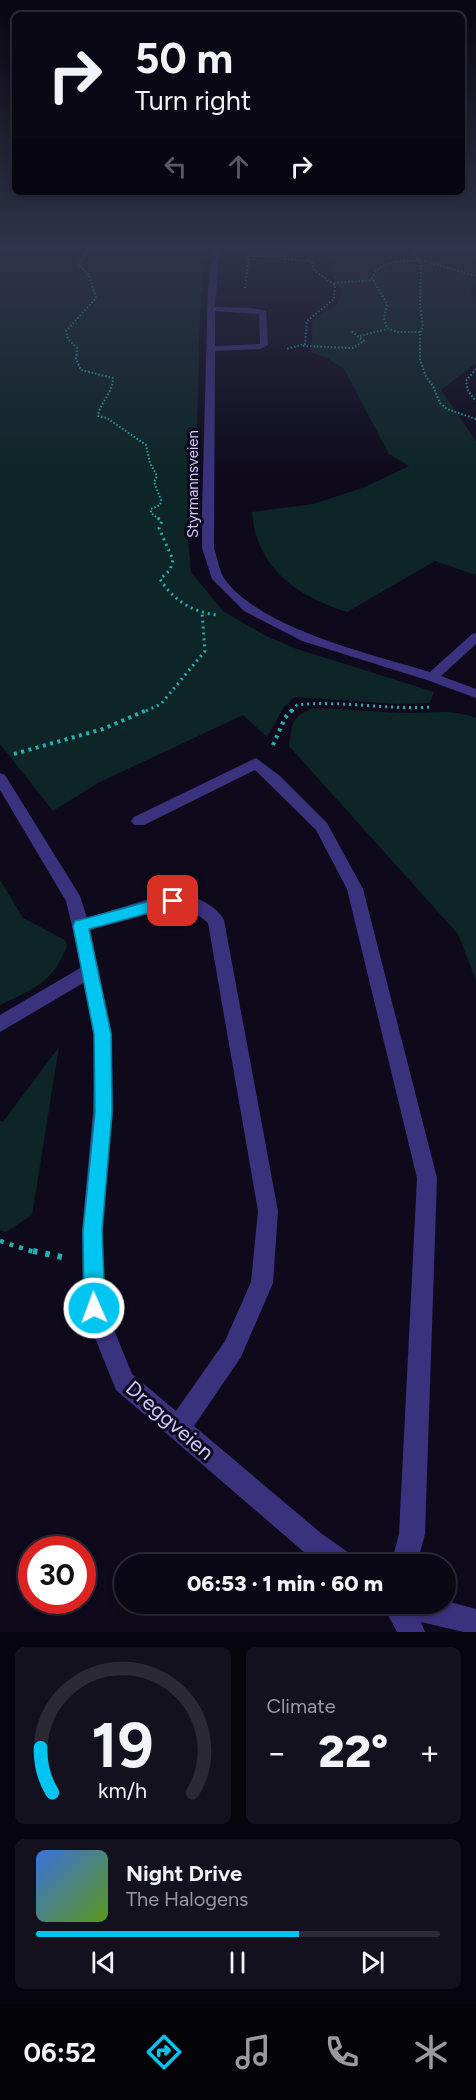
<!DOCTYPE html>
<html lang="en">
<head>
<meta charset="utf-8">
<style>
	:root { --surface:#0a0815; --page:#13111e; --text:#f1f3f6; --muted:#999aa0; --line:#2a2934; --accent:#00c5f0 }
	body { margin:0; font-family:Figtree,sans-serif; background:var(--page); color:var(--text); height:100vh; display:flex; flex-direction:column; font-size:22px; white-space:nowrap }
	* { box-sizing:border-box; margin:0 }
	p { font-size:20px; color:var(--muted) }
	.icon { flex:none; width:33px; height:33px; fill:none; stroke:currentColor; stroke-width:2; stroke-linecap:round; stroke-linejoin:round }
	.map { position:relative; height:1632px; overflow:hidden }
	.sheet { display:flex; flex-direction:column; gap:15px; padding:15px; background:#06040c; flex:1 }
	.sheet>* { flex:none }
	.banner { position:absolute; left:12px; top:12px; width:453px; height:183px; border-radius:9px; box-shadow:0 3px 9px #0003,0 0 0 2px var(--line); background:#0a0815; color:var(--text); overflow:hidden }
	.speed { position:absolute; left:18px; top:1536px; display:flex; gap:12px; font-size:30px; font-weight:700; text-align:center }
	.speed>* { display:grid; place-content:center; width:78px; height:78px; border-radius:50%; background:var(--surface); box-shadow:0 3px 9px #0003,0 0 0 2px var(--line); line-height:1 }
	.speed .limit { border:9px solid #d22; background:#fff; color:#111 }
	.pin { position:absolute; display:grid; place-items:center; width:51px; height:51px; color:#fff; margin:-26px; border-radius:12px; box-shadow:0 3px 9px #0006 }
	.me { position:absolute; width:66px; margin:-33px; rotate:358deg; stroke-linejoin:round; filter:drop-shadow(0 0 4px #0008) }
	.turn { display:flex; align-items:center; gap:21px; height:126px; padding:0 24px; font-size:27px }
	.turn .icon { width:78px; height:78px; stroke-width:2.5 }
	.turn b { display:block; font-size:42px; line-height:51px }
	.lanes { display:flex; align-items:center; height:57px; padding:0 24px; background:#0003; justify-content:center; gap:30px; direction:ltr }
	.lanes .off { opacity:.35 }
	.big { font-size:45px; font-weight:800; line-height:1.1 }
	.sheet .tile { flex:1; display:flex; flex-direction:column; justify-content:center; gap:9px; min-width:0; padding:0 21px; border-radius:9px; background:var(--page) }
	.sheet .dial { align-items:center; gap:0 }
	.dial svg { height:156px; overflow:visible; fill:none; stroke:var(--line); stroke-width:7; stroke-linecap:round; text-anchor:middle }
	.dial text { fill:var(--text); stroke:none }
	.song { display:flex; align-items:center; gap:18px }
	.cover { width:72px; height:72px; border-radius:9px; background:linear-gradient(135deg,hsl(220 70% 55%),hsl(90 70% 35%)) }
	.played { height:6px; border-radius:3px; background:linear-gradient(90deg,var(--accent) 65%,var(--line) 65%) }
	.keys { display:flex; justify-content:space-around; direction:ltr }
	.heat { display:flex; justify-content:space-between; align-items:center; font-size:33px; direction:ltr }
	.sheet .tiles { flex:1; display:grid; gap:15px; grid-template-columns:1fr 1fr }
	.tile:last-child { grid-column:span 2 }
	.trip { position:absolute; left:114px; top:1554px; width:342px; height:60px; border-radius:30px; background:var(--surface); box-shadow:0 3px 9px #0003,0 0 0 2px var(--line); font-weight:800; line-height:60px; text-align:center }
	.menu { display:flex; height:96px; justify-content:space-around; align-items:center; background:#040308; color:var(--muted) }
	.menu .icon { width:42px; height:42px }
	.menu .selected { color:var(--accent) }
	.menu b { font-size:27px; color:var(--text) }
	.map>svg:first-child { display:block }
</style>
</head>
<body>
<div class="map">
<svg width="476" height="1632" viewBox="0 0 476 1632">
	<rect width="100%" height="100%" fill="#0e0a1c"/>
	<!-- green -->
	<g fill="#0d2526">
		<path d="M0 246H206L200 316 195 508 188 539 191 572 223 611 264 635 294 648 434 692 430 703 398 704 295 697 284 707 267 737 243 715 98 783 53 811 0 744Z"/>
		<path d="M260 246H476L471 297 476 302V363L441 390 476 441V575L435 561 347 612C297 596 256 568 252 512L313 504 365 487 409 466 389 454 344 369 327 358 311 352 313 319 337 305 342 292 334 280 329 253H243Z"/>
		<path d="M313 708C343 708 372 712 402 713 430 714 448 708 476 718V980L458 934 289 746C292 723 291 718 313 708Z"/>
		<path d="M0 880 23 918 65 940 67 946C53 982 34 989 0 1005Z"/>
		<path d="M59 1047 32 1215 6 1232 0 1230V1121L3 1122Z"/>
	</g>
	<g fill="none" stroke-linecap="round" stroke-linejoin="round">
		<!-- path-far4 -->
		<g stroke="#26afb2" stroke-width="2" stroke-dasharray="1.5 2" stroke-linecap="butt">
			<path d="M90 246 78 265 89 275 96 298 66 331 68 339 77 348 76 359 81 370 113 378C113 393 100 402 98 416L107 418 146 445 150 463 157 476 154 482 161 500 160 505 151 509V513L160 520"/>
			<path d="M410 246 418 259 476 276"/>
			<path d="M418 259 421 263 420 306 423 326 420 333V359L426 377 433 386 440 403 447 409 476 419"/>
			<path d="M419 261C402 261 380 260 372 278L387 304 384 318 387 328 397 332H420"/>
			<path d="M334 283 373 280"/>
			<path d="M245 288 249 256H284L285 259 311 261 315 271 335 285 334 299 307 321 305 344 286 349"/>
			<path d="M360 336 387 329"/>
			<path d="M303 346 353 348 364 341 351 331"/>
			<path d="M476 369 466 381 468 391 476 401"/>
		</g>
		<!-- path-far3 -->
		<g stroke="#26afb2" stroke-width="3" stroke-dasharray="2 4" stroke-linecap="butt">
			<path d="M158 518 162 521 159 528 173 560 170 570 160 579C173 600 192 612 217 615"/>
			<path d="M146 711 161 704 205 651 202 613"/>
			<path d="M292 711 297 705C341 700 386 710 431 707"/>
		</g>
		<!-- path-far2 -->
		<g stroke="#26afb2" stroke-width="4" stroke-dasharray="3 4.5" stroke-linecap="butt">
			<path d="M273 745 285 718 293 709"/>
			<path d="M14 754 103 729 149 709"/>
		</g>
		<!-- path-far1 -->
		<path stroke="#26afb2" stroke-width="4.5" stroke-dasharray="4 6" stroke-linecap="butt" d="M0 1241 37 1253"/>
		<!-- path -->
		<path stroke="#26afb2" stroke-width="6" stroke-dasharray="4.5 8" stroke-linecap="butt" d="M33 1251 62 1257"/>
		<!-- minor -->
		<g fill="#3b327e" fill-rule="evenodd">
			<path d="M214 246H220L215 307 251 308 266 311 268 345 260 349 215 351 214 548C217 557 219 570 224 578 258 628 373 655 430 672L472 634 476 633V644L441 676 476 689V698L427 680 302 641 244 611 212 579 202 548V512L208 287ZM215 311 259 314 260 344 215 346Z"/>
			<path d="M256 758 280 776 327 823 363 889 437 1178 425 1534 417 1564H391L399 1534 417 1178 347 889 316 830 255 770 144 825H134L131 821 134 817Z"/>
			<path d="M0 773 5 775 80 896 87 918C111 911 149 897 172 895 190 893 216 904 224 920L278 1211 273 1283 241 1357 194 1426 322 1534 352 1555 356 1564H322L304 1552 116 1390 83 1308 82 1231 93 1112 94 1034 85 982 0 1032V1015L82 967 66 901 0 790ZM173 907 192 910 208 923 258 1211 251 1282 225 1341 176 1411 132 1374 105 1308 102 1231 113 1112 112 1034 90 930Z"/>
			<path d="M446 1601 476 1609V1632H464L421 1622 425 1632H397L382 1604H446Z"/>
		</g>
	</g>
	<!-- sky -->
	<linearGradient id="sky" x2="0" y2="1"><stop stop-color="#08060f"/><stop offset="0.52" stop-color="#30334b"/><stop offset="1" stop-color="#30334b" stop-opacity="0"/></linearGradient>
	<rect width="476" height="475" fill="url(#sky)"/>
	<!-- route -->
	<path fill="#00c5f0" stroke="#00809c" stroke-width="1.5" d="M173 895 178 897 180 901 178 905 89 929 111 1034 112 1112 102 1231 105 1308 102 1316 94 1319 87 1316 84 1308 83 1231 95 1112 94 1034 73 926 75 921 80 920Z"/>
	<g text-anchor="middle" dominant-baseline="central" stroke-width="6" stroke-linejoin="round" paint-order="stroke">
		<!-- far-street labels -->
		<g font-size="15" fill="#d0c5ff" stroke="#0e0a1c">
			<text transform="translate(193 484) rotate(-90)">Styrmannsveien</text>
		</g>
		<!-- near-street labels -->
		<g font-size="21" fill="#d0c5ff" stroke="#0e0a1c">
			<text transform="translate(170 1420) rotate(41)">Dreggveien</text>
		</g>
	</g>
</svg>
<div class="speed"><div class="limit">30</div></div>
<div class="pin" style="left:173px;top:901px;background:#d93025"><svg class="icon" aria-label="arrive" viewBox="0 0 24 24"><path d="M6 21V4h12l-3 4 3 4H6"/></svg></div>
<svg class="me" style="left:94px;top:1308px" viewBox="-20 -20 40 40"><circle r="17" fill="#00c5f0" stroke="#fff" stroke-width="3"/><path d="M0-11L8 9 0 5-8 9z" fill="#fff"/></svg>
<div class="trip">06:53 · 1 min · 60 m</div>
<div class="banner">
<div class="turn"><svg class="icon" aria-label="right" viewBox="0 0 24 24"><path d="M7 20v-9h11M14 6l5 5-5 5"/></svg><div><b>50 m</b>Turn right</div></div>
<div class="lanes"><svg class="icon off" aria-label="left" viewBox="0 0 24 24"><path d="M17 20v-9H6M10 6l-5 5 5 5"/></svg><svg class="icon off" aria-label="ahead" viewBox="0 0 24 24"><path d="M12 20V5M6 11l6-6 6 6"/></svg><svg class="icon" aria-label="right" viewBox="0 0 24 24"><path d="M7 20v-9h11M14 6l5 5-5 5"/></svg></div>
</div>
</div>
<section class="sheet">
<div class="tiles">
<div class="tile dial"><svg viewBox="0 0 100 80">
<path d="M14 69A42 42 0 1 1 86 69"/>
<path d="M14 69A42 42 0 0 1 8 46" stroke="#00c5f0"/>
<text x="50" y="56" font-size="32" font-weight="700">19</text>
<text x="50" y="72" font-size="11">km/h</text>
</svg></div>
<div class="tile"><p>Climate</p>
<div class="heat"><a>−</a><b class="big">22°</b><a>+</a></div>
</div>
<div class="tile">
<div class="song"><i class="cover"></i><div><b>Night Drive</b><p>The Halogens</p></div></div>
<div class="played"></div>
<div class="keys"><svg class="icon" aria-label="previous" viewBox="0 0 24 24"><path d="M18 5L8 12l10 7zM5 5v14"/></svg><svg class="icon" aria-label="pause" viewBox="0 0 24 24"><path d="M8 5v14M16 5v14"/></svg><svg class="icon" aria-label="next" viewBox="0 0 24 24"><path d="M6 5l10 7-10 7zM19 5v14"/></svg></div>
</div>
</div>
</section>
<nav class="menu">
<b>06:52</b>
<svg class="icon selected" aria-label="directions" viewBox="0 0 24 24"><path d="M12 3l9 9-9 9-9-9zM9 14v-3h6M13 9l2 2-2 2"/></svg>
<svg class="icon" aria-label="music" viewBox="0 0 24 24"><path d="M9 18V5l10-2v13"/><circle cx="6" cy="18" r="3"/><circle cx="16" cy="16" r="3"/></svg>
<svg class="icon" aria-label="phone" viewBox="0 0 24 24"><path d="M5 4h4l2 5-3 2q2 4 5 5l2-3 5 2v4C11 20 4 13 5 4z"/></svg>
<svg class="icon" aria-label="climate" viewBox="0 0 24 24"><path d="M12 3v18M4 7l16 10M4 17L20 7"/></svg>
</nav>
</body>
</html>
